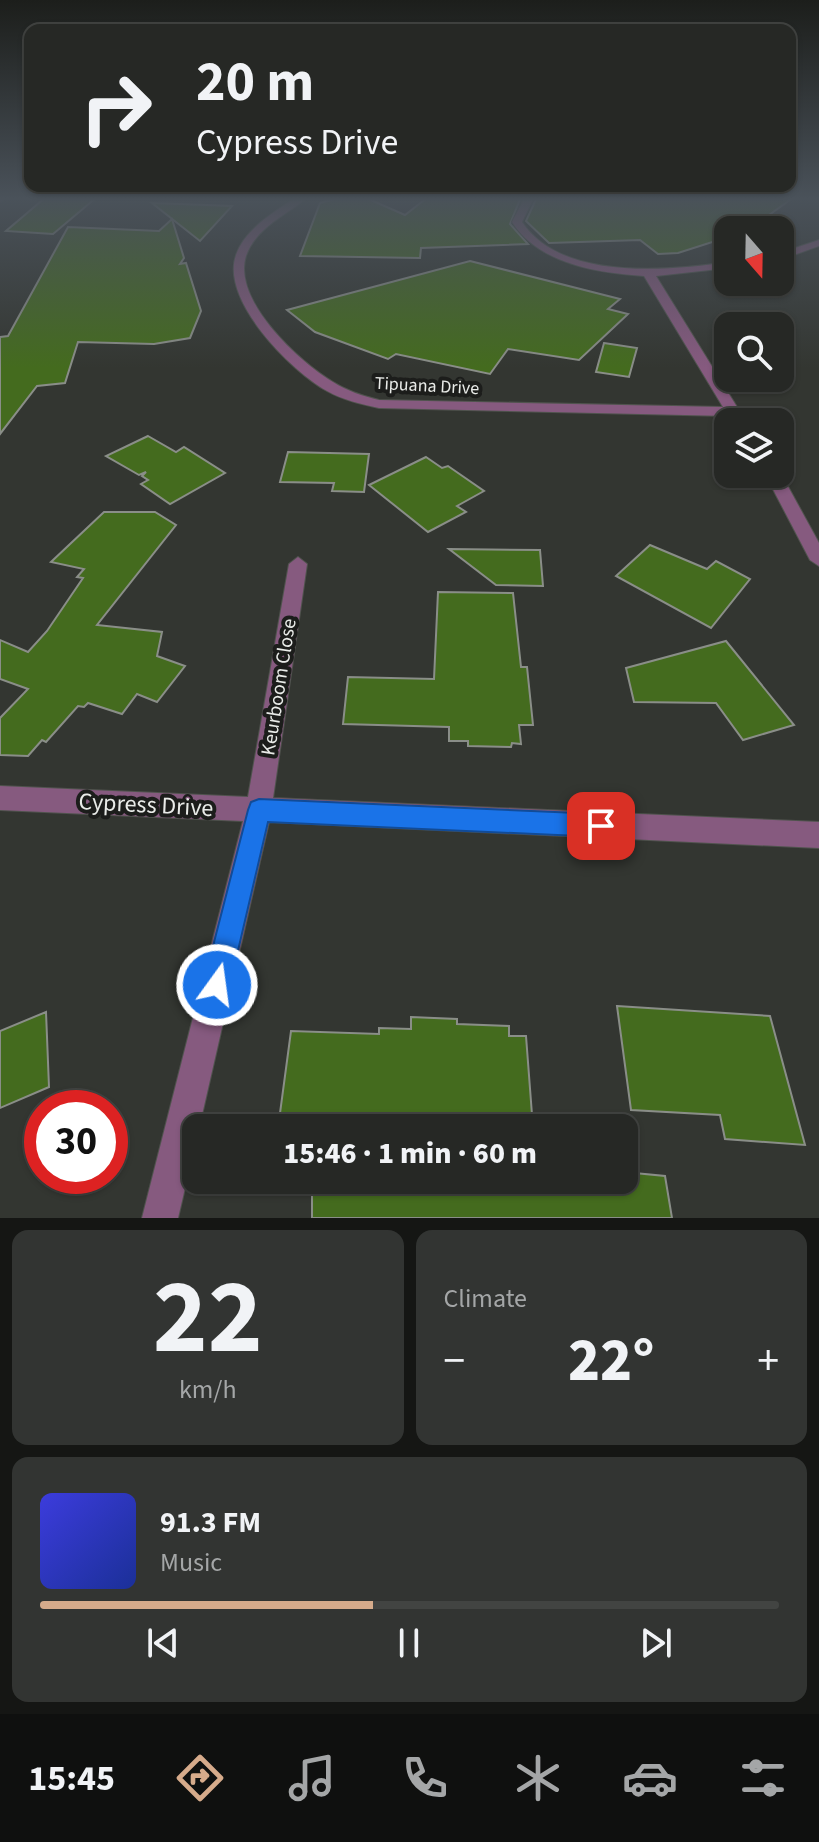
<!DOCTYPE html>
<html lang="en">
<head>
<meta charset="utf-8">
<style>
	:root { --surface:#262825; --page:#323432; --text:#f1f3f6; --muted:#a4a6a7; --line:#424442; --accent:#d6ab8b }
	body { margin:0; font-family:"Source Sans 3",sans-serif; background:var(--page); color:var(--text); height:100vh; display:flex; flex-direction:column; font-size:30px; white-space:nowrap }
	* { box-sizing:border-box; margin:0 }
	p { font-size:26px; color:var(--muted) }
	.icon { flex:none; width:44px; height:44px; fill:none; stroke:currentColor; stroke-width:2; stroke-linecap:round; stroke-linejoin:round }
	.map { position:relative; height:1218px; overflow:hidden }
	.panel { display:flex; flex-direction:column; gap:12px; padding:12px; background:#151614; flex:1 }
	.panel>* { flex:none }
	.banner { position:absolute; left:24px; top:24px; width:772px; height:168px; border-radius:16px; box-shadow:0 2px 6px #0004,0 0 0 2px var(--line); background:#262825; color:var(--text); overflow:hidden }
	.needle { width:52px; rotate:160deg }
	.tools { position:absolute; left:714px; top:216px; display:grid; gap:16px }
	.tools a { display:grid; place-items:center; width:80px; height:80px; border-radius:16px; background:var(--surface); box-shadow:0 2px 6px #0004,0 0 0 2px var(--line); font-size:40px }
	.speed { position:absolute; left:24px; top:1090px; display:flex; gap:16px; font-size:40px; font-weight:700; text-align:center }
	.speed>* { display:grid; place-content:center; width:104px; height:104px; border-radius:50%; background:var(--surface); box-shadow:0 2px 6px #0004,0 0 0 2px var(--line); line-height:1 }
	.speed .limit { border:12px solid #d22; background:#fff; color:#111 }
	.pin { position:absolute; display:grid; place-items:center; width:68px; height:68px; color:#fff; margin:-34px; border-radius:16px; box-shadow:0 4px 12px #0006 }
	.me { position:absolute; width:88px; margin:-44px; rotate:14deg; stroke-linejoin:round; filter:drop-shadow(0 0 6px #0008) }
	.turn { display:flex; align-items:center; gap:28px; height:168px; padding:0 40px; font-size:36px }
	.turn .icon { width:104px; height:104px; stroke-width:2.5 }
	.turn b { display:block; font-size:56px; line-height:68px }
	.big { font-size:60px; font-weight:800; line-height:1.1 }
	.panel .card { flex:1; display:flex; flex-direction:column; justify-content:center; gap:12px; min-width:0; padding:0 28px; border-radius:16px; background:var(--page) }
	.panel .dial { align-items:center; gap:0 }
	.dial b { font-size:104px; line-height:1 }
	.song { display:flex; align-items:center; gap:24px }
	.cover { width:96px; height:96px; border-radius:12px; background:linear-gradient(135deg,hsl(240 70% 55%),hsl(230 70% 35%)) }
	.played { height:8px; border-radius:4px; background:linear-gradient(90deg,var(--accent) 45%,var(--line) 45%) }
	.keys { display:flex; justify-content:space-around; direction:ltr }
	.heat { display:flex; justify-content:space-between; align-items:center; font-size:44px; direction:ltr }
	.panel .tiles { flex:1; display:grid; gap:12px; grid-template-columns:1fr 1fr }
	.card:last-child { grid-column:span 2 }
	.trip { position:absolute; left:182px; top:1114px; width:456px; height:80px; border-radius:16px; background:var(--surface); box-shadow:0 2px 6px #0004,0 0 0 2px var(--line); font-weight:800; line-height:80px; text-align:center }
	.tab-bar { display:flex; height:128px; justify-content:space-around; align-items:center; background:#0f100f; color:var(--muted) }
	.tab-bar .icon { width:56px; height:56px }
	.tab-bar .on { color:var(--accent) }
	.tab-bar b { font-size:36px; color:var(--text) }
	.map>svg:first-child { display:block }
</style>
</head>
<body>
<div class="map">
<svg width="819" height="1218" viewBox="0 0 819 1218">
	<rect width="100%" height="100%" fill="#333631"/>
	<!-- building -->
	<g fill="#446b1e" stroke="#8a8e88" stroke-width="2">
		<path d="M46 197H97L53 234 6 231Z"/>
		<path d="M342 197H364L405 215 428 197H521L510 224 528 244 421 248 420 258 300 256 320 203Z"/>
		<path d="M537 197H794L748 230H728V237L678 253 658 254 640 240 549 243 526 221Z"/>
		<path d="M152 203 232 206 200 241Z"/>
		<path d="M172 219 184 258 180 264 186 263 201 311 190 338 154 344 78 342 65 383 37 386 0 434V337L8 336 68 227 159 231Z"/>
		<path d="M470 261 620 299 608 309 628 314 579 360 508 349 490 374 396 354 388 359 315 332 287 310Z"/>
		<path d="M604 343 637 348 629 377 596 372Z"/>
		<path d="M148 436 176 452 184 447 225 473 170 504 141 484 148 480 142 476 146 472 139 475 106 456Z"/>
		<path d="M288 452 369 454 364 492 332 491 334 483 280 482Z"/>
		<path d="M426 457 442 468 448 466 484 491 457 506 466 512 428 532 369 485Z"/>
		<path d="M104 512H155L176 525 97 625 162 632 157 656 185 666 157 702 137 694 122 714 88 703 84 707 78 706 46 742 42 740 28 756 0 755V718L28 689 0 679V640L28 652 47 631 83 578 77 577 84 569 51 562Z"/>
		<path d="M650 545 707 569 716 561 750 579 711 628 616 576Z"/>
		<path d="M449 549 540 550 543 586 496 585Z"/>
		<path d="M438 592 513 593 521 667H527L533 725H519L521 744 512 743 511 747 468 746V741H449V727L343 724 348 677 434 679Z"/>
		<path d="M726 641 794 725 743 740 716 703 634 702 626 668Z"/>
		<path d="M617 1006 770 1016 805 1145 725 1139 720 1115 631 1110Z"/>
		<path d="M46 1012 49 1087 0 1108V1031Z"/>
		<path d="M411 1017 457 1019V1024L509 1026V1036H526L533 1128H278L291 1031 379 1034V1028L411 1029Z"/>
		<path d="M624 1172 665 1176 672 1218H312V1180H624Z"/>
	</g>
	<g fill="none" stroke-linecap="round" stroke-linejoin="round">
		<!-- minor casing -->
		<g stroke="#50534e" stroke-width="2">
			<g id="minor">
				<path d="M0 197H9L0 202Z"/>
				<path d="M297 197H308C288 214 255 228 246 256 232 300 299 362 333 382 347 391 363 396 379 400L723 407 644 276C598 273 539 264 512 222L525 197H534L522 222C561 281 668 271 728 262V268L656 276 745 420 732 422 728 416 379 408C361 404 343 400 327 391 291 371 220 300 236 255 245 229 275 211 297 197Z"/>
				<path d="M819 240V246L780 260V253Z"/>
				<path d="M780 472 819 543V566L810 560 765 474Z"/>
				<path d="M298 557 307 564 273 798 819 822V848L269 822 199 1128H196V1141L178 1218H142L243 821 0 810V786L248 797 289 564Z"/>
			</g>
		</g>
		<!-- minor -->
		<use href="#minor" fill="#865a7f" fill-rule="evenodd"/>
	</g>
	<!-- sky -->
	<linearGradient id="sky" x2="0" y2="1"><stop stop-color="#1c1e1b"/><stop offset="0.54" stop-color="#4a525a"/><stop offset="1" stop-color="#4a525a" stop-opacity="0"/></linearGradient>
	<rect width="819" height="368" fill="url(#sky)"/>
	<!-- route -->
	<path fill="#1a73e8" stroke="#114b97" stroke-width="2" d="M259 799 601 814 610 818 613 826 610 834 601 837 268 822 230 985 226 995 217 999 207 995 203 985 248 810 251 802Z"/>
	<g text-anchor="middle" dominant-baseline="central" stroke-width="8" stroke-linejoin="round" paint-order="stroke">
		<!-- far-street labels -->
		<g font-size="18" fill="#e9ebe8" stroke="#1c1d1b">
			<text transform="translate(427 386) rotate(3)">Tipuana Drive</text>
		</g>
		<!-- street labels -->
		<g font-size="20" fill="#e9ebe8" stroke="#1c1d1b">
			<text transform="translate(279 687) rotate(-81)">Keurboom Close</text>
		</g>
		<!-- near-street labels -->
		<g font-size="24" fill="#e9ebe8" stroke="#1c1d1b">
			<text transform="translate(146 805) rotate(3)">Cypress Drive</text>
		</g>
	</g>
</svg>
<div class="tools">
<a><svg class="needle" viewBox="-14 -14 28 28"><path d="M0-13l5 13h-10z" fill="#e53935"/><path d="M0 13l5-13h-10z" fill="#a4a6a7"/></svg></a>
<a><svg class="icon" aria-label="search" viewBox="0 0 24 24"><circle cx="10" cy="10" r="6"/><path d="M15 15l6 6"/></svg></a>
<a><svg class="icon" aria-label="layers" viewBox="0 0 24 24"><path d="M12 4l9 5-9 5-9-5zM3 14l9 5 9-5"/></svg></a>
</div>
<div class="speed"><div class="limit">30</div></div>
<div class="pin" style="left:601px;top:826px;background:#d93025"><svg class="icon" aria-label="arrive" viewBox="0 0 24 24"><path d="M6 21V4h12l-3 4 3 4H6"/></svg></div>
<svg class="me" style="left:217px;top:985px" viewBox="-20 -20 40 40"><circle r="17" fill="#1a73e8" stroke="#fff" stroke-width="3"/><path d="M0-11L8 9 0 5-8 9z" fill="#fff"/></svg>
<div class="trip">15:46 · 1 min · 60 m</div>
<div class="banner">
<div class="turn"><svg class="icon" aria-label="right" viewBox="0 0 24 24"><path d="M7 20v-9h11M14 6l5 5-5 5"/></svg><div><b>20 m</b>Cypress Drive</div></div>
</div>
</div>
<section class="panel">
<div class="tiles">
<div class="card dial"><b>22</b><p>km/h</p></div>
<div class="card"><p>Climate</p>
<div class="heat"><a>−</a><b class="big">22°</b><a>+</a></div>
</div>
<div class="card">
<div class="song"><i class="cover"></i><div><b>91.3 FM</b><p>Music</p></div></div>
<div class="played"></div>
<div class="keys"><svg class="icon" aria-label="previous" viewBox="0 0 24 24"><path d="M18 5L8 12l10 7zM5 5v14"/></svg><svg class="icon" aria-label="pause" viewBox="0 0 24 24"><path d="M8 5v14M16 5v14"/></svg><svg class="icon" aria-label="next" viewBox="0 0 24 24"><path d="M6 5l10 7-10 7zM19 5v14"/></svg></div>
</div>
</div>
</section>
<nav class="tab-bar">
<b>15:45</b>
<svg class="icon on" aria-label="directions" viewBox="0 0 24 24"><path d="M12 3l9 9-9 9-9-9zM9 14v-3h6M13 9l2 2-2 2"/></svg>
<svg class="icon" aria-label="music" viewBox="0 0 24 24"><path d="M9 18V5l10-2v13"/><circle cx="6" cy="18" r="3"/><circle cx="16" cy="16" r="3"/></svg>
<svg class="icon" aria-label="phone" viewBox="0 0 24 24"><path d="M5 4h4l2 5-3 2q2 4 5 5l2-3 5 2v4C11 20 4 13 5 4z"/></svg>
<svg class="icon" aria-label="climate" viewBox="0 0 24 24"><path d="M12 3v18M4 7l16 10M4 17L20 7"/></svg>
<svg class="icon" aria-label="car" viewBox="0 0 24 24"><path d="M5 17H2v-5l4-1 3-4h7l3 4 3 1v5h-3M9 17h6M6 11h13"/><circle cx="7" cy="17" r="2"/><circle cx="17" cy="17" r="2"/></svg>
<svg class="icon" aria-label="filters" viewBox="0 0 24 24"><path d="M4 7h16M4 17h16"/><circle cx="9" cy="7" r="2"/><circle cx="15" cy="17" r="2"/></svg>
</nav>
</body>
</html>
